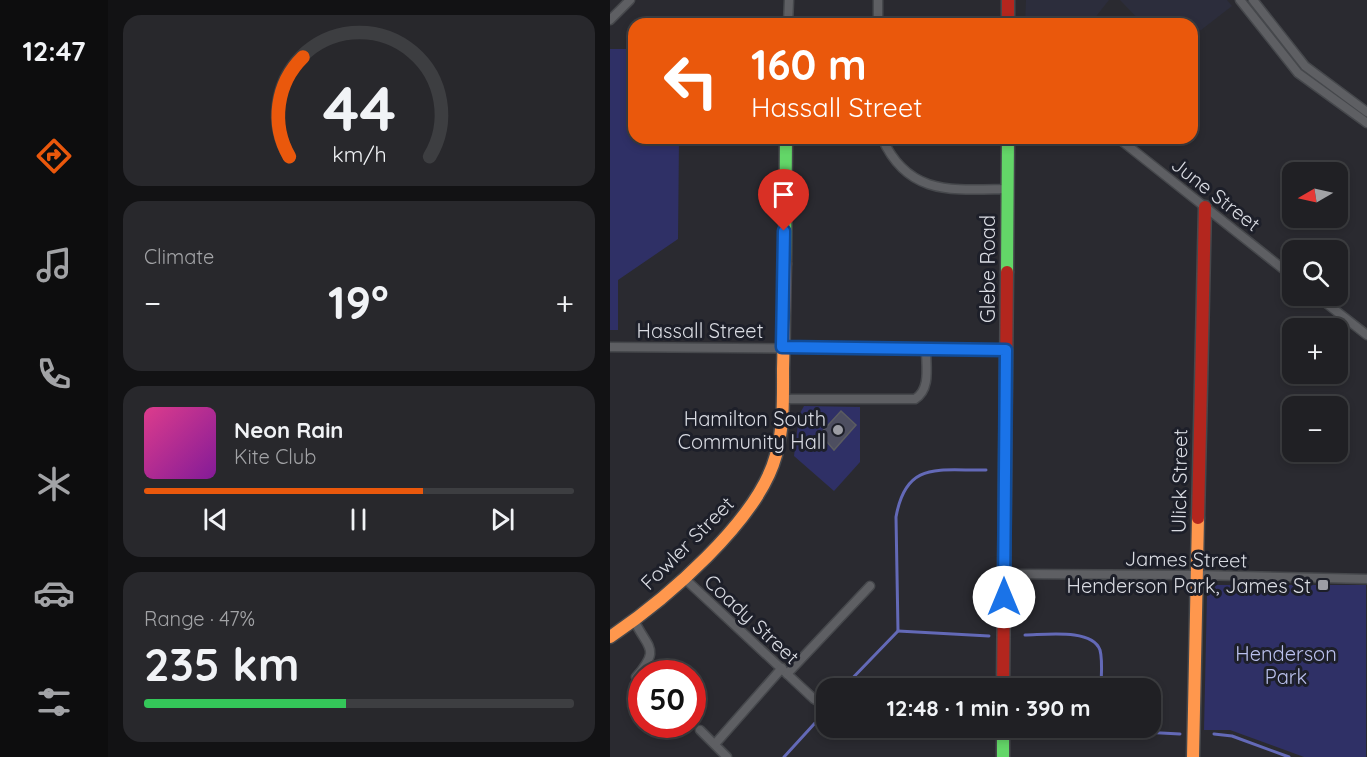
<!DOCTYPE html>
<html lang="en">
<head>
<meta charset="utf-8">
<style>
	:root { --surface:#202024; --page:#28282c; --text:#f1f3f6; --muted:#a2a3a6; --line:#3d3e41; --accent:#ea580c }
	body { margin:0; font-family:Quicksand,sans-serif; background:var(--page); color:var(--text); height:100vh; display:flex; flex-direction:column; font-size:22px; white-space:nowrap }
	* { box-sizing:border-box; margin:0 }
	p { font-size:20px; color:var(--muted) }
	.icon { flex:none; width:33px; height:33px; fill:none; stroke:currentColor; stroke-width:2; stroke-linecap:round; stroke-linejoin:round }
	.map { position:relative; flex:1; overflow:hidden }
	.details { display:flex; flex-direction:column; gap:15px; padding:15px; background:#121214; width:502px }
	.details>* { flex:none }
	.top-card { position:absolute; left:18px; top:18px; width:570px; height:126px; border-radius:18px; box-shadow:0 3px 9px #0003,0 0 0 2px var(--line); background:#ea580c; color:#fff; overflow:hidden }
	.needle { width:39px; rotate:261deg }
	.fabs { position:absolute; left:672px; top:162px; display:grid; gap:12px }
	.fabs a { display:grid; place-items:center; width:66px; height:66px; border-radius:12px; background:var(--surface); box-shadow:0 3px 9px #0003,0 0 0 2px var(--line); font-size:30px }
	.speed { position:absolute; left:18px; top:660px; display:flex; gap:12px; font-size:30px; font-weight:700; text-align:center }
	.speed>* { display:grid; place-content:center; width:78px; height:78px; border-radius:50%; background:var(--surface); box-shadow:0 3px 9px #0003,0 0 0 2px var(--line); line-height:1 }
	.speed .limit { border:9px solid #d22; background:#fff; color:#111 }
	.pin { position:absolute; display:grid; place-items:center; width:51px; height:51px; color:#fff; margin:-62px -26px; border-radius:50% 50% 50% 0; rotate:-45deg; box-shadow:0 0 6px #0007 }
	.pin .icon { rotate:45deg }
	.me { position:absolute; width:66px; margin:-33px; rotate:0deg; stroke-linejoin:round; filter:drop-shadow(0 0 4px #0008) }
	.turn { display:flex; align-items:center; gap:21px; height:126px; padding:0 24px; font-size:27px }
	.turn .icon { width:78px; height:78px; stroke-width:2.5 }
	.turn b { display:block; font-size:42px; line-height:51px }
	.big { font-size:45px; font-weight:800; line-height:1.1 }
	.details .widget { flex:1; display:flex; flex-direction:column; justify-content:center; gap:9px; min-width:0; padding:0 21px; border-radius:18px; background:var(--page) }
	.details .dial { align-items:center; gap:0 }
	.dial svg { height:156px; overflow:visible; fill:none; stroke:var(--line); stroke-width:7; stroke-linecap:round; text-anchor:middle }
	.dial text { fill:var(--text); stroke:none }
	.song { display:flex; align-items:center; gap:18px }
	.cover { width:72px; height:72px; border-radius:9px; background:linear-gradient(135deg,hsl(330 70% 55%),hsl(290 70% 35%)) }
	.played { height:6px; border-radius:3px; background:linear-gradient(90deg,var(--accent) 65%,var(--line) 65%) }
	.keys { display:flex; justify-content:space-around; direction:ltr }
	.heat { display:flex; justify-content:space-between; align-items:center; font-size:33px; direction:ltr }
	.charge { height:9px; border-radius:4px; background:linear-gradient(90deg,#34c759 47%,var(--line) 0) }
	.trip { position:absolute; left:206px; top:678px; width:345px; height:60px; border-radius:18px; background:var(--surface); box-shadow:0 3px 9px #0003,0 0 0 2px var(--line); font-weight:800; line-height:60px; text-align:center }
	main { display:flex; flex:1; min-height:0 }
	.dock { display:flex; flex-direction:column; width:108px; justify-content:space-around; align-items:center; background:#0d0d0e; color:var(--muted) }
	.dock .icon { width:42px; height:42px }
	.dock .on { color:var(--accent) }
	.dock b { font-size:27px; color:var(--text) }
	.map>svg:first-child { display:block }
</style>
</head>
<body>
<main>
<nav class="dock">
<b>12:47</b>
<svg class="icon on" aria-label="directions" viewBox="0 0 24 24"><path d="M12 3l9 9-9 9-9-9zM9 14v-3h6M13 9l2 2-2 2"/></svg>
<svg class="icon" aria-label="music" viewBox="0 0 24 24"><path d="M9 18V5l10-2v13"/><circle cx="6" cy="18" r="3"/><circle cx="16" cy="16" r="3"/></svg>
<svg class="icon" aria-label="phone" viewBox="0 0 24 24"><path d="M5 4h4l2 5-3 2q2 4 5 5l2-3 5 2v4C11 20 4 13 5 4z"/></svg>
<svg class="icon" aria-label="climate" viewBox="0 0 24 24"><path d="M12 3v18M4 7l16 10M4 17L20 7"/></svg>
<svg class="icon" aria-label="car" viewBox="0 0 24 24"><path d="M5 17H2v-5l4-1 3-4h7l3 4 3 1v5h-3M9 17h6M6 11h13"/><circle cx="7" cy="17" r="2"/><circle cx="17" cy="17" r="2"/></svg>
<svg class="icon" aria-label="filters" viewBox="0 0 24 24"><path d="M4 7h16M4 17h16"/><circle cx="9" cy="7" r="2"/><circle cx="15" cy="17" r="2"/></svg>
</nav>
<section class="details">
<div class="widget dial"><svg viewBox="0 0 100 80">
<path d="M14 69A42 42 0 1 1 86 69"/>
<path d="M14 69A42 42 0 0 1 21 18" stroke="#ea580c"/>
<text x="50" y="56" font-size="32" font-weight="700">44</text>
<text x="50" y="72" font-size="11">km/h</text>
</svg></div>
<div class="widget"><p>Climate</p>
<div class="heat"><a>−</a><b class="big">19°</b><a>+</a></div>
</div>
<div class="widget">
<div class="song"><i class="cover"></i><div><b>Neon Rain</b><p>Kite Club</p></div></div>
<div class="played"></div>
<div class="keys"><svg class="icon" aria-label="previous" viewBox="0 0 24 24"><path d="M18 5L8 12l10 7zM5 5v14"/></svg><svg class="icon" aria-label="pause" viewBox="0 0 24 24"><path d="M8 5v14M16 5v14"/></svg><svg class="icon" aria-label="next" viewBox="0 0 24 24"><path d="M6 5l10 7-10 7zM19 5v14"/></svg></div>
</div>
<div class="widget"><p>Range · 47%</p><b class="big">235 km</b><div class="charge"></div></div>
</section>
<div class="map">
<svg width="757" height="757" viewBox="0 0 757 757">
	<rect width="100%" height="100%" fill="#2a2a30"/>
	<!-- built -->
	<g fill="#2c2d3c">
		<path d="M416 0H499L480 24H415Z"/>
		<path d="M510 0H617L622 6 582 37V24H533Z"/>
	</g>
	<!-- green -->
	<g fill="#2f3066">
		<path d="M0 49H24V138H69L68 239 8 280V330H0Z"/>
		<path d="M194 406 250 407V462L224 491 184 456 189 415Z"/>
		<path d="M604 585H756V757H694L620 730H594L597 594 599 588Z"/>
	</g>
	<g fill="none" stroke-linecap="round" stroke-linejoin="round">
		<!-- stream -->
		<g stroke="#6369b7" stroke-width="3">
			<path d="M288 631 379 636"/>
			<path d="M415 635C434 635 482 628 490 650 493 661 491 677 491 688"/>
			<path d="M233 688 288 631 286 517C296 460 329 471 376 470"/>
			<path d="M502 728 514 731 570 734"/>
			<path d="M604 734 622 736 679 757"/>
			<path d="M174 757 205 723"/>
		</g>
	</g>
	<!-- building -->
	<path fill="#4d4e60" stroke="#5b5c60" stroke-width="1.5" d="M231 411 246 425 224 450 210 434Z"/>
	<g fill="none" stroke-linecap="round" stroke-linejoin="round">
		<!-- street casing -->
		<g stroke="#46484c" stroke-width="11">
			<g id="street">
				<path d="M630 0 688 73 757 123"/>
				<path d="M643 0 695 66 757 112"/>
				<path d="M0 20 20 0"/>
				<path d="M178 24 179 0"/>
				<path d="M268 24V0"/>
				<path d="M272 138C298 196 342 190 397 189"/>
				<path d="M508 138 682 276"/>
				<path d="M707 296 757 335"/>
				<path d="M0 347 396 350"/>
				<path d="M173 399H305C321 389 316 367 316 349"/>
				<path d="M394 574 587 575 757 579"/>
				<path d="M74 578 204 699 216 706"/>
				<path d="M25 622C38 649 51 648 26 677"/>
				<path d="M177 674 260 586"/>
				<path d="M90 730 117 757"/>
				<path d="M105 744 172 668"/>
			</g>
		</g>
		<!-- fast casing -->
		<g stroke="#46484c" stroke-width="15">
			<g id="fast">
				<path d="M175 264 176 138"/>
				<path d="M397 272 398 138"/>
				<path d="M393 728V757"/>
			</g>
		</g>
		<!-- slow casing -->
		<g stroke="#46484c" stroke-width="15">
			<g id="slow">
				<path d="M0 637C55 600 149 520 166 455 174 427 173 397 173 369 174 334 174 299 175 264"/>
				<path d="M583 757 588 518"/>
			</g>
		</g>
		<!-- jam casing -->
		<g stroke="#46484c" stroke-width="15">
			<g id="jam">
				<path d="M398 0V24"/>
				<path d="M588 518 595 207"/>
				<path d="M393 688 397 272"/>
			</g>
		</g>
		<!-- street -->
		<use href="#street" stroke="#5e5f63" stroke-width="8"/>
		<!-- fast -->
		<use href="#fast" stroke="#63d668" stroke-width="12"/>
		<!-- slow -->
		<use href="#slow" stroke="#ff974d" stroke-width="12"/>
		<!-- jam -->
		<use href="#jam" stroke="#b3261e" stroke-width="12"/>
	</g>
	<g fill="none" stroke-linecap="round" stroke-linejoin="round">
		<!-- route casing -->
		<g stroke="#114b97" stroke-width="15">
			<path id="route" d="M174 231 172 347 396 350 394 597"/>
		</g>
		<!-- route -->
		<use href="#route" stroke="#1a73e8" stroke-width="10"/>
	</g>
	<!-- markers -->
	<g fill="#9c9da4" stroke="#1d1f29" stroke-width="2">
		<circle cx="228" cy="430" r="6"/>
		<rect x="707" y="579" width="12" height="12" rx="3"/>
	</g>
	<g text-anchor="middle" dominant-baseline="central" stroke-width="6" stroke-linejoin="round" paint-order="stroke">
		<!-- street labels -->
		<g font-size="20" fill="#d9dbe2" stroke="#1d1f29">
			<text transform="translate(606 194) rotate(38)">June Street</text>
			<text transform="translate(377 269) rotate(-90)">Glebe Road</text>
			<text x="90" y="330">Hassall Street</text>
			<text transform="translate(569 481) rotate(-89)">Ulick Street</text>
			<text transform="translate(77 543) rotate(-45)">Fowler Street</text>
			<text transform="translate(576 559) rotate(1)">James Street</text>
			<text transform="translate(142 619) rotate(43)">Coady Street</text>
		</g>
		<!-- poi labels -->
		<g font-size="20" fill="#d9dbe2" stroke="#1d1f29" text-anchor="end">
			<text x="216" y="418">Hamilton South<tspan x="216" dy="23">Community Hall</tspan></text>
			<text x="701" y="585">Henderson Park, James St</text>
		</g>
		<!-- park labels -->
		<g font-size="20" fill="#bac0ed" stroke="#1d1f29">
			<text x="676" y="653">Henderson<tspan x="676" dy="23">Park</tspan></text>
		</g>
	</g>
</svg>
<div class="fabs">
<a><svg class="needle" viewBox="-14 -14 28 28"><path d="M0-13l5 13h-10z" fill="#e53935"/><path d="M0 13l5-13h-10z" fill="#a2a3a6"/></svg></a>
<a><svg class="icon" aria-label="search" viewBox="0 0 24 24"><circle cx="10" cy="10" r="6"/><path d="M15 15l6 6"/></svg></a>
<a>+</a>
<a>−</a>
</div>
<div class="speed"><div class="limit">50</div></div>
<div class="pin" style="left:174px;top:231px;background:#d93025"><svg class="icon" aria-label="arrive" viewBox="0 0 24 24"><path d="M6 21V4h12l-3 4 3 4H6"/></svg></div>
<svg class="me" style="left:394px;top:597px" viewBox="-20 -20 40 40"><circle r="19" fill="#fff"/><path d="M0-13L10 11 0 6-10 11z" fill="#1a73e8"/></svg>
<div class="trip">12:48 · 1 min · 390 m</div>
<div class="top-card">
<div class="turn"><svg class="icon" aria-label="left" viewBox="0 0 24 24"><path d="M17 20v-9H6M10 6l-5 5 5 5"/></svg><div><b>160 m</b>Hassall Street</div></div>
</div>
</div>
</main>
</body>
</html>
